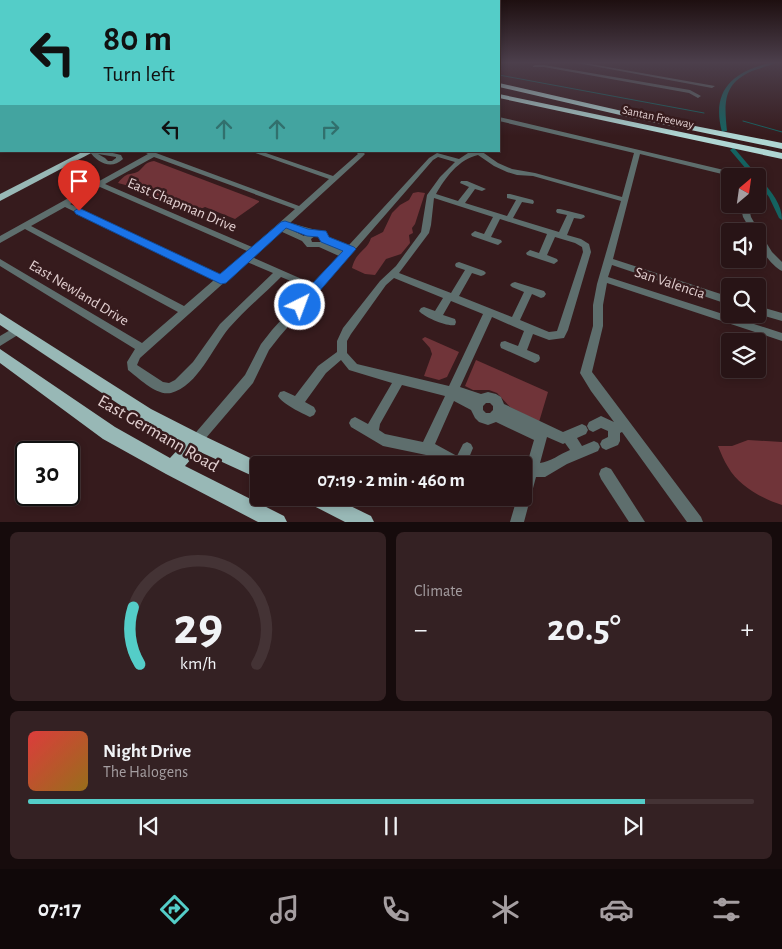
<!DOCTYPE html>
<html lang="en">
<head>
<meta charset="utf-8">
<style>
	:root { --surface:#281416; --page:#342123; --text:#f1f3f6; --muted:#a59ea1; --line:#443335; --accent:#54cdc8 }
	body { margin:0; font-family:"Alegreya Sans",sans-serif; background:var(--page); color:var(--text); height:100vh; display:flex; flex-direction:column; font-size:19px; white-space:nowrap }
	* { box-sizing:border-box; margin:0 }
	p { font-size:16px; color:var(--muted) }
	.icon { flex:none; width:28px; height:28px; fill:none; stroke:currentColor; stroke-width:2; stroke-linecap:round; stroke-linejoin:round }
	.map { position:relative; height:522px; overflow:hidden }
	.sheet { display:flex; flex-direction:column; gap:10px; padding:10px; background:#160b0c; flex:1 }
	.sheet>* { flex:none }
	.guide { position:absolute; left:0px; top:0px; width:500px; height:152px; box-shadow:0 2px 8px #0003,0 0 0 1px var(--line); background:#54cdc8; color:#111; overflow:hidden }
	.needle { width:32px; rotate:29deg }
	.fabs { position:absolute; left:721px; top:168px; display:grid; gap:10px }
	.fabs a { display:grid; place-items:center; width:45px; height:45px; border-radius:5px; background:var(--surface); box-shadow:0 2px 8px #0003,0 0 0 1px var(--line); font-size:25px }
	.speed { position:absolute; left:15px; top:441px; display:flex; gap:10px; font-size:25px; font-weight:700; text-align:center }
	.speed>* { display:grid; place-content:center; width:65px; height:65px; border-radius:50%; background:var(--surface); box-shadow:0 2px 8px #0003,0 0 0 1px var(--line); line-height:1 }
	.speed .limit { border:2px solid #111; border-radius:8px; background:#fff; color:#111 }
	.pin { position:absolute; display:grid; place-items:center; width:42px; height:42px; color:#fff; margin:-51px -21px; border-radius:50% 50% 50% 0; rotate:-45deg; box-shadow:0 0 5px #0007 }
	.pin .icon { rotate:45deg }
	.me { position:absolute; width:55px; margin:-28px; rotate:42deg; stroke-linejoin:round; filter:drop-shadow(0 0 4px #0008) }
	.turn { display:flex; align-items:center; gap:18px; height:105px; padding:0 20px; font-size:22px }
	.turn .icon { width:65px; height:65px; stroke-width:2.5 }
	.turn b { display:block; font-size:35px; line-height:42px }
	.lanes { display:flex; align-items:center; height:48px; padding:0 20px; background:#0003; justify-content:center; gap:25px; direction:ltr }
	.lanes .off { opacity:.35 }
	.big { font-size:38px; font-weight:600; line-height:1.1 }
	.sheet .widget { flex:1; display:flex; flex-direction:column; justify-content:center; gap:8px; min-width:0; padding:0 18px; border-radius:8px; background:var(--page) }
	.sheet .dial { align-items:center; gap:0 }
	.dial svg { height:130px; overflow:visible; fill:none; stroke:var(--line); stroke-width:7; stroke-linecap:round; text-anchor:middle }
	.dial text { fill:var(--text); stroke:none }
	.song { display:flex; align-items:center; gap:15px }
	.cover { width:60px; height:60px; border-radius:8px; background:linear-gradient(135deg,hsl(0 70% 55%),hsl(40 70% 35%)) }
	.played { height:5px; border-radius:2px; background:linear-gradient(90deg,var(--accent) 85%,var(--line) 85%) }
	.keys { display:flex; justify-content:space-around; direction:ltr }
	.heat { display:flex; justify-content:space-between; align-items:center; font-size:28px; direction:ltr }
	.sheet .tiles { flex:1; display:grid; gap:10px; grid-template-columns:1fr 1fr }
	.widget:last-child { grid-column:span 2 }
	.trip { position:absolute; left:250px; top:456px; width:282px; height:50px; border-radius:5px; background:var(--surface); box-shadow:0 2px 8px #0003,0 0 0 1px var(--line); font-weight:600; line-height:50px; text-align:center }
	.tab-bar { display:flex; height:80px; justify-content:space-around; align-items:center; background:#100809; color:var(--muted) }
	.tab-bar .icon { width:35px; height:35px }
	.tab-bar .active { color:var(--accent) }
	.tab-bar b { font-size:22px; color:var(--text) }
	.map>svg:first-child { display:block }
</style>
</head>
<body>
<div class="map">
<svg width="782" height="522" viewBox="0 0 782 522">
	<rect width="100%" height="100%" fill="#361b1d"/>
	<!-- green -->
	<g fill="#703439">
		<path d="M154 161 259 201V202L235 219 205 207 194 212 172 204 160 202 138 193 133 187 118 183C129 169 132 177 140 170 145 165 146 162 154 161Z"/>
		<path d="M418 192 425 193 415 224 412 228 413 233 409 235 410 243 401 254 386 259 375 275 365 274 352 268C356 251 367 251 371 238L383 232 392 213 400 205 409 200 413 193Z"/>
		<path d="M425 337 459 352 447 377 439 380 424 376 432 354 430 348 422 339Z"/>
		<path d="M476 360 548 392 539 422 510 407 497 393 489 390H473L465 386Z"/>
		<path d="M748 440 782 442V505C762 499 738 485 728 467 724 461 721 453 718 446H732Z"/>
	</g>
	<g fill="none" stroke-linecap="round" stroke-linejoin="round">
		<!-- stream -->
		<g stroke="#146361" stroke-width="1">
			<path d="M499 75 704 113"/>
			<path d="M743 121 782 132"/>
		</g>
		<!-- canal -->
		<g fill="#146361" fill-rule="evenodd">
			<path d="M770 63H775C768 66 760 68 752 71 723 84 724 102 727 131L722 132C711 91 732 72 770 63Z"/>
			<path d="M733 148 735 149 757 175 758 176V177L752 176 730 150Z"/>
			<path d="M758 177 760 178C770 191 782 203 782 220L779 218 769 197 758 182Z"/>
		</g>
		<!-- minor -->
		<g fill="#5e6e6d" fill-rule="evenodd">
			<path d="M577 63H585L715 86 712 88Z"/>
			<path d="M535 65H544L690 90 701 96 698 98 689 93 544 67H533V66Z"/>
			<path d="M499 117 728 171 737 176 730 177 726 175 640 154 613 259 730 297V305L612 265 608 277 782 333V341L607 283 603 305V326L592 372 701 517 703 522H687L622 432 620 433V441L618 445 606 450 602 448 600 444 602 440 608 437V431L601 428 593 432 589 430 587 426 589 422 601 416 614 422 591 391 580 373 593 326V305L597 284 621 201 533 176 517 175 507 172 494 166 478 155C459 159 445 178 436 194L458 201 469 187 460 183 461 181H467L486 189 482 191 475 189 465 203 507 216 516 200 507 198V194H510L533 200 534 202 533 204 522 202 513 218 559 232 567 215 557 213 556 211 557 209H560L584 215 585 217 581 219 574 218 567 235 581 239 589 244 591 252 568 330 564 338 549 340 533 334 527 350 539 355 540 358 539 361 535 363 501 348 500 345 501 342 505 341 518 346 524 331 492 317 460 387 481 394 488 392 496 394 501 397 504 404 563 432 582 424 586 426 588 430 586 434 577 438 582 446 594 441 598 443 600 447 598 451 567 464 545 477H536L524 522H510L517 498H524V474L534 440 496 422 488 425 479 422 475 418 471 410 454 401 435 444 457 456 463 444 467 442 471 444 473 448 466 465H447L431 456 383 446 351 427 349 423 351 419 355 417 368 424 392 383 349 370 341 360 326 373 305 402 314 407 316 411 314 415 310 417C302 413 282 404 278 396L280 392 284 391 295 396 318 366 337 352V341L343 328 380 281 396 266 421 232 427 195 440 177 455 162 438 157 433 160 280 336 269 350 253 383 200 445 196 447 192 445 190 441 192 437 245 375 261 344 272 330 339 256 319 247H307L302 241 280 231 252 257 304 280 306 282 304 284H298L281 277C264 294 245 310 229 328 213 347 198 386 171 393 156 396 139 378 128 370L127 362 135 349 0 266V259L142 343 178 312 25 229 0 243V236L148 154 142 151 156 153 299 206 329 179 250 151H260L333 176 358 154 355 151H362L365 154 362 157 290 223 327 233 329 237 349 245 429 158 437 153 459 159 468 153 475 152 474 151H481L498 163 512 169 535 173 622 197 634 153 499 121ZM154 157 295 209 252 247 105 184ZM100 187 247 251 220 275 70 204ZM434 198 493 217 484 234 475 231 471 234 472 236 495 244 498 245 502 242 501 240 491 237 500 219 547 234 539 253 530 250 526 253 527 255 554 264 558 261 557 259 547 255 555 237 575 243 582 247 583 252 557 331 549 332 520 320 532 294 541 298 544 297 546 294 544 291 515 282 512 283 510 285 512 287 524 292 512 317 459 296 472 273 481 276 484 275 486 273 484 271 459 262 456 263 455 265 456 267 465 270 451 293 399 273 429 233 431 225ZM65 207 214 280 184 306 31 226ZM285 227 306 234 304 236ZM315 236 320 237 322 241 345 250 344 251 323 242H312L311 239ZM247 262 273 273 220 324 193 362 175 380 169 383 163 382 137 365 140 358ZM394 278 443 298 435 311 424 307 421 308 419 311C424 317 447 327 455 325L456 322 455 319 443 315 451 301 483 314 449 386 361 365 357 364 347 353V341L351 334 386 285ZM402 385 445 396 423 442 385 434 379 430 380 424ZM486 403H490L493 406V410L490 413H486L483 410V406ZM547 437 563 444 565 443 570 450C560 454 550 462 540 463Z"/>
			<path d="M89 151C100 151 110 152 121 155L123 159C111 170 98 163 89 151ZM98 154 116 157V158L112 161H108L105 158Z"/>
			<path d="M740 204H748L751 217 759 231 758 233V231H751L743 217Z"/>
			<path d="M758 233 761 234 772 252 782 262V271C774 268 760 250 758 242 757 240 758 235 758 233Z"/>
			<path d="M758 306 782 313V321L758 314Z"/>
			<path d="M17 326 21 327 22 330 21 333 0 346V336Z"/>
			<path d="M606 467 611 469 645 522H629L601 479 599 474 601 469Z"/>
		</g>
		<!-- major -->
		<g fill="#98b8b6" fill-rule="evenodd">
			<path d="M84 151H95L0 201V194Z"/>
			<path d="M0 313 151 409 202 435 265 465H259V479L198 451 185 466 284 516 287 522H258L166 474 103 439 0 363V349L115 427 170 458 184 443 141 419 0 325Z"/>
			<path d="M307 498H334L371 516 374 522H345L310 504Z"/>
		</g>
		<!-- highway -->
		<g fill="#afd6d3" fill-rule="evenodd">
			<path d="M499 83 644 116 782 143V149L633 118 499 87Z"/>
			<path d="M499 94 782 153V159L499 98Z"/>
		</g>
	</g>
	<!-- sky -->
	<linearGradient id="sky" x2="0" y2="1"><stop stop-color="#1e0f10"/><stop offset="0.46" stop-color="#4c3f4c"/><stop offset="1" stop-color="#4c3f4c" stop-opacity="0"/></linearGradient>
	<rect width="782" height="136" fill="url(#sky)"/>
	<!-- route -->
	<path fill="#1a73e8" stroke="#114b97" d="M79 208 220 274 281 222 285 221 308 229 326 231 329 237 354 247 356 249 304 309H295L293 305 295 302 343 251 321 242 318 237 307 236 286 228 226 283 221 284 76 214 74 211Z"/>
	<g text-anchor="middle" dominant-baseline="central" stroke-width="5" stroke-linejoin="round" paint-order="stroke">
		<!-- far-street labels -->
		<g font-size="12" fill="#e2cfd0" stroke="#361b1d">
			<text transform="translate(658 117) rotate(12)">Santan Freeway</text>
		</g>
		<!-- street labels -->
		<g font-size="15" fill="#e2cfd0" stroke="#361b1d">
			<text transform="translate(182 205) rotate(23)">East Chapman Drive</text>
			<text transform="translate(670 283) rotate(18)">San Valencia</text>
			<text transform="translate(79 293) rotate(31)">East Newland Drive</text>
		</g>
		<!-- near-street labels -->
		<g font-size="18" fill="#e2cfd0" stroke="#361b1d">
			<text transform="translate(158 434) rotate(30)">East Germann Road</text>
		</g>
	</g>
</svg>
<div class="fabs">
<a><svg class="needle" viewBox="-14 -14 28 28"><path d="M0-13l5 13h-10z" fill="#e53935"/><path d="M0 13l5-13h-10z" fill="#a59ea1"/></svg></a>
<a><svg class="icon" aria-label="sound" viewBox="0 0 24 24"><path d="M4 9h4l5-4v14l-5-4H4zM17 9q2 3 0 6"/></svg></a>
<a><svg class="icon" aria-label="search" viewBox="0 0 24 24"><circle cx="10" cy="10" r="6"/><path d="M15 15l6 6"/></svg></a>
<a><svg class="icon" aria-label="layers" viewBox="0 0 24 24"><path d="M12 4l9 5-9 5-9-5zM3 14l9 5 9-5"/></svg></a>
</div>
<div class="speed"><div class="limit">30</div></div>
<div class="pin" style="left:79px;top:211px;background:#d93025"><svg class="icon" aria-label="arrive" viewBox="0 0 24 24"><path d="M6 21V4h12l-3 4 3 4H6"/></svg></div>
<svg class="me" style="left:300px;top:305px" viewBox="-20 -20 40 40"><circle r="17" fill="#1a73e8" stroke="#fff" stroke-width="3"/><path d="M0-11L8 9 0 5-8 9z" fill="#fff"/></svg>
<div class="trip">07:19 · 2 min · 460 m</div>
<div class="guide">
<div class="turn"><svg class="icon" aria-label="left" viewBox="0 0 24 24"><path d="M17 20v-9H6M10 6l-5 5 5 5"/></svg><div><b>80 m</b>Turn left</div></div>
<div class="lanes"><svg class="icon" aria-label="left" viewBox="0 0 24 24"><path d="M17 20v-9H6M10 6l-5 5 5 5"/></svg><svg class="icon off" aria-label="ahead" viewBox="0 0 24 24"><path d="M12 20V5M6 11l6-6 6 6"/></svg><svg class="icon off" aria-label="ahead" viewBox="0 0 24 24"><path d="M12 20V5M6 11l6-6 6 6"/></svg><svg class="icon off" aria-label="right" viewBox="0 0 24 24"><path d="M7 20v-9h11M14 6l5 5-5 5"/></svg></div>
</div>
</div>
<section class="sheet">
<div class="tiles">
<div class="widget dial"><svg viewBox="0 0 100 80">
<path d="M14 69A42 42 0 1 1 86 69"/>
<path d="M14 69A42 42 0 0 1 10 34" stroke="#54cdc8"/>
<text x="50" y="56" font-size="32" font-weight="700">29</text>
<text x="50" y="72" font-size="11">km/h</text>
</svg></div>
<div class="widget"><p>Climate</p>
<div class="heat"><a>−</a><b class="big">20.5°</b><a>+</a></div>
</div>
<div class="widget">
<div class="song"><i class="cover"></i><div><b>Night Drive</b><p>The Halogens</p></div></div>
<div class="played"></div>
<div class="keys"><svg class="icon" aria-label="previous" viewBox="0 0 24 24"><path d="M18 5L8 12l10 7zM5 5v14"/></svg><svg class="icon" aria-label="pause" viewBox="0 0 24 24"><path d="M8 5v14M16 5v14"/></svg><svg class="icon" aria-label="next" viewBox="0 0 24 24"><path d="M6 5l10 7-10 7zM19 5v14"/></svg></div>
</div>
</div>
</section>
<nav class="tab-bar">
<b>07:17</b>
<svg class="icon active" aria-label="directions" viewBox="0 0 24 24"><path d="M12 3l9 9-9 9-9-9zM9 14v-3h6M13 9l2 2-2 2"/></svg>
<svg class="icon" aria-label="music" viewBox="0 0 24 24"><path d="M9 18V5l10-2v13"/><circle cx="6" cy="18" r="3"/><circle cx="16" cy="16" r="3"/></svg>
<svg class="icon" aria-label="phone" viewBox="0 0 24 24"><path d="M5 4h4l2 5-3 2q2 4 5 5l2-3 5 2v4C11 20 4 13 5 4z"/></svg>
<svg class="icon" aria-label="climate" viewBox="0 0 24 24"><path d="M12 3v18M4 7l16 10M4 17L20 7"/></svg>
<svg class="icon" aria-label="car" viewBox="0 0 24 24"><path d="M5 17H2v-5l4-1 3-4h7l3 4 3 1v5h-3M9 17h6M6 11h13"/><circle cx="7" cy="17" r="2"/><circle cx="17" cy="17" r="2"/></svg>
<svg class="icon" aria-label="filters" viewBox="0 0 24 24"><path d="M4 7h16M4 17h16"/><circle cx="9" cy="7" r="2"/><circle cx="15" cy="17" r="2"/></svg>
</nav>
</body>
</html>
